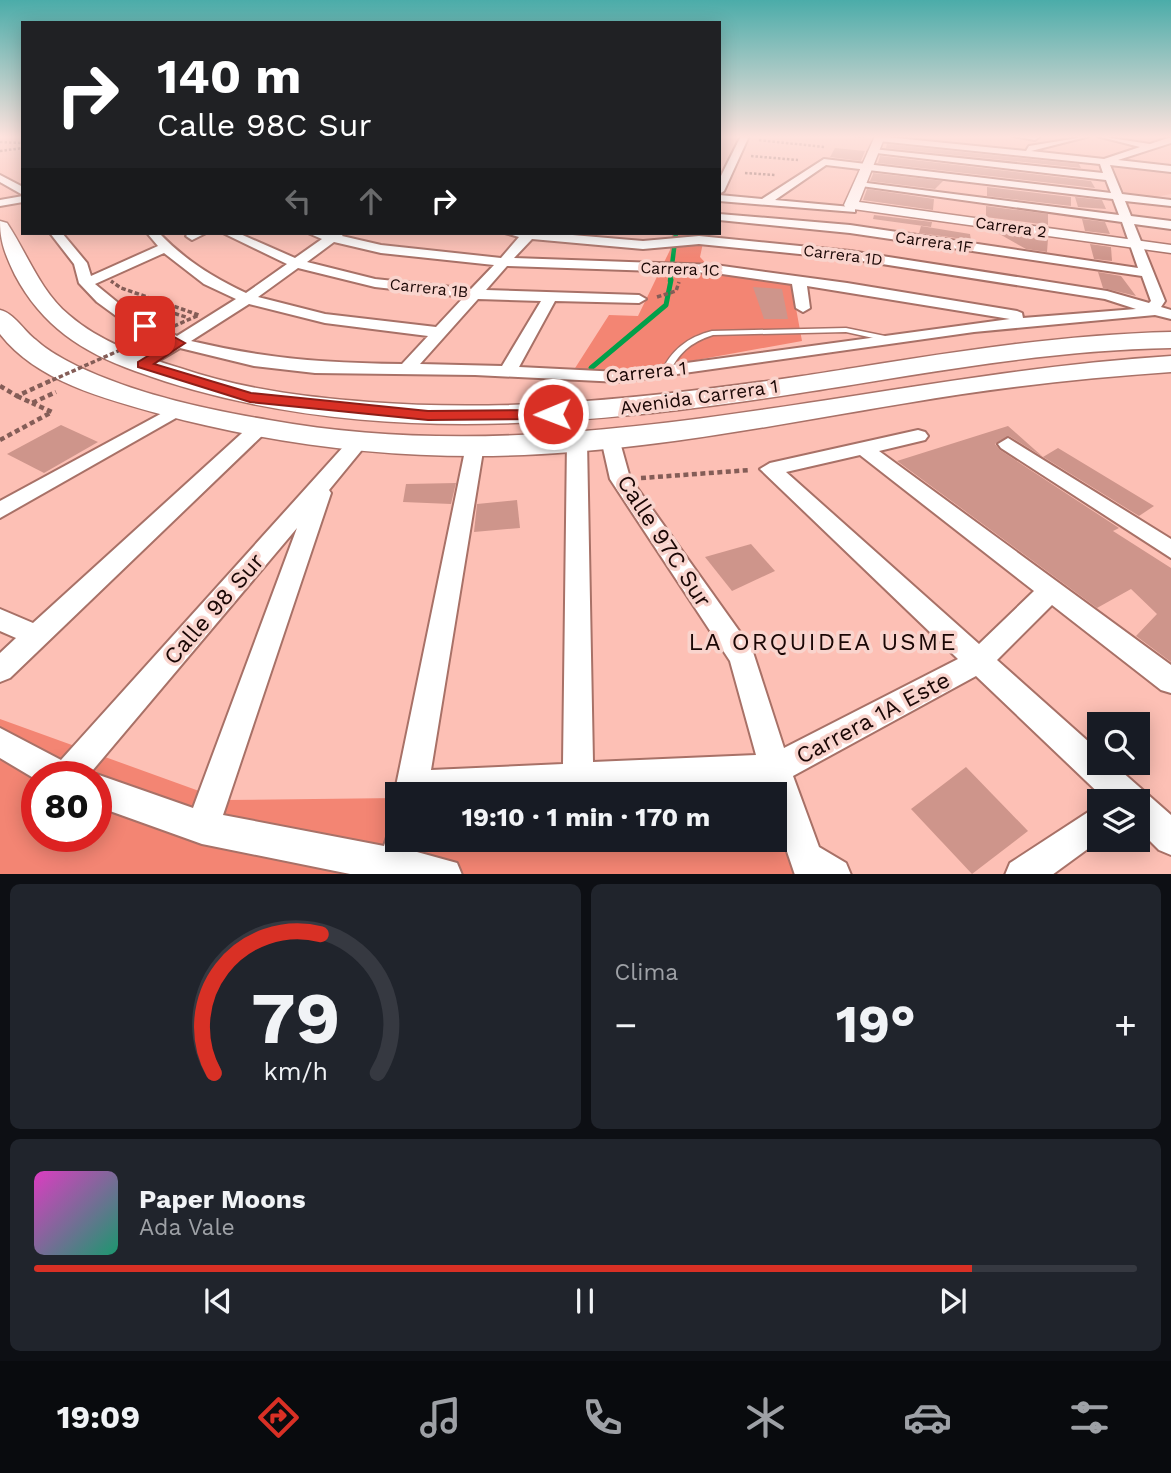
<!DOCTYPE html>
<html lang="es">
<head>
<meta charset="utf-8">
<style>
	:root { --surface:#171b24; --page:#20242c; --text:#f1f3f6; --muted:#9ea1a6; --line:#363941; --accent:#d93025 }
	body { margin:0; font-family:"Work Sans",sans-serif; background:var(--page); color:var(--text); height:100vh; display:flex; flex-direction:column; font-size:26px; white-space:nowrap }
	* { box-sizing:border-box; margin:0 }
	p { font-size:23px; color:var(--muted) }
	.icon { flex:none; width:38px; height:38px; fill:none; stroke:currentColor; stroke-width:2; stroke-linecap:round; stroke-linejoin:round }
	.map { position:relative; height:874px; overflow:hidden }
	.side { display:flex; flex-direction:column; gap:10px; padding:10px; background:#0d0f14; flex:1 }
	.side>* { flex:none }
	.banner { position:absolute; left:21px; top:21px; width:700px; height:214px; border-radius:0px; box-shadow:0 4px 18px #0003; background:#202124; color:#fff; overflow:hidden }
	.tools { position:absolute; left:1087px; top:712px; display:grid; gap:14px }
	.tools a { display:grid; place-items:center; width:63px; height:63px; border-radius:0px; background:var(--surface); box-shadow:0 4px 18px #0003; font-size:35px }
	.speed { position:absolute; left:21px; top:761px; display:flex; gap:14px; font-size:35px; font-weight:700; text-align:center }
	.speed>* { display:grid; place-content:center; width:91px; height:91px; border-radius:50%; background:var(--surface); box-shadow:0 4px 18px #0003; line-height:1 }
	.speed .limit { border:10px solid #d22; background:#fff; color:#111 }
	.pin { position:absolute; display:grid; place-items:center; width:60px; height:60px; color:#fff; margin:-30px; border-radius:14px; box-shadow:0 4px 10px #0006 }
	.me { position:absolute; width:77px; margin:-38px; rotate:269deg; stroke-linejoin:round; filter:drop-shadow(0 0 5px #0008) }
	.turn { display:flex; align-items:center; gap:24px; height:147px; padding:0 21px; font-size:32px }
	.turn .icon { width:91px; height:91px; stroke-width:2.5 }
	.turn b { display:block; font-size:49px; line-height:60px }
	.lanes { display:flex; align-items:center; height:66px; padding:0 21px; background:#0003; justify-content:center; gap:35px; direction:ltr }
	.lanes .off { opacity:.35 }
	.big { font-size:52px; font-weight:700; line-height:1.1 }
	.side .tile { flex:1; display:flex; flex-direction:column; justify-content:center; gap:10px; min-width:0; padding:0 24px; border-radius:10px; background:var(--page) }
	.side .dial { align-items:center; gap:0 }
	.dial svg { height:182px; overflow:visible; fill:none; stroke:var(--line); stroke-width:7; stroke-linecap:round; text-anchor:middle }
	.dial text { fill:var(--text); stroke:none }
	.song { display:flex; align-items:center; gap:21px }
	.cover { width:84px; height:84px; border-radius:10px; background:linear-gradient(135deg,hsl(310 70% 55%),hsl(160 70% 35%)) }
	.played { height:7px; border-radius:4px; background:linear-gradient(90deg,var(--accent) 85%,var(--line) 85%) }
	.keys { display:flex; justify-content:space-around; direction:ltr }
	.heat { display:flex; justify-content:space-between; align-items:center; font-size:38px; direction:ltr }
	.side .tiles { flex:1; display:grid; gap:10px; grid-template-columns:1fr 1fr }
	.tile:last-child { grid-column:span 2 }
	.trip { position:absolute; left:385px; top:782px; width:402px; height:70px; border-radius:0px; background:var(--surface); box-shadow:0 4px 18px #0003; font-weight:700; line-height:70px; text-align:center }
	.tab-bar { display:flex; height:112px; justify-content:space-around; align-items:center; background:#090b0e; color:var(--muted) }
	.tab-bar .icon { width:49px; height:49px }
	.tab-bar .selected { color:var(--accent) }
	.tab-bar b { font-size:32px; color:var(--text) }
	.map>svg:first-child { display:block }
</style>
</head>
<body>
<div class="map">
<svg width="1171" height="875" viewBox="0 0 1171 875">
	<rect width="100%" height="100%" fill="#fdc0b5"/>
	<!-- built -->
	<path fill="#f7b3a7" d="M1112 164 1171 171V194L1151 198 1125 195Z"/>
	<!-- green -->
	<g fill="#f38573" fill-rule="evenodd">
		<path d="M669 233H685L697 243H703L700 257 712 270 791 281 802 341 625 373 570 376 609 315 638 316 670 250 672 235Z"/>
		<path d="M0 719 224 800 397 798V840H775V817L798 874H0ZM37 777H96V836H37Z"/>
	</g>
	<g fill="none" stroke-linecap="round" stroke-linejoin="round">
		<!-- stream-far1 -->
		<path stroke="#01a04a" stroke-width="4.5" d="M670 281 676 233"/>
		<!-- stream -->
		<path stroke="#01a04a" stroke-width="5" d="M591 368 666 305 671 280"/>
	</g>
	<!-- building -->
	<g fill="#ce958b">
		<path d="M887 144 1079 164 1081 168 886 148Z"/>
		<path d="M835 148 865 151 861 161 830 157Z"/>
		<path d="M880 156 1091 181 1095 188 878 163Z"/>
		<path d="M873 174V173L943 181 935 189 870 181Z"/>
		<path d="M987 187 1071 197V206L987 196Z"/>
		<path d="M867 189 934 199 933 210 863 200Z"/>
		<path d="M1075 197 1102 200 1106 209 1078 207Z"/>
		<path d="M986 206 1048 214V225L986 217Z"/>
		<path d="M874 215 932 222 931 227 873 219Z"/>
		<path d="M1082 219 1105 222 1110 234 1085 231Z"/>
		<path d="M921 226 970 234 971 240 919 233Z"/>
		<path d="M994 231 1048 239 1047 252 1026 249Z"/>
		<path d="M1090 244 1111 247 1112 261 1094 259Z"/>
		<path d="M1098 272 1121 276 1136 296 1103 288Z"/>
		<path d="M753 287 782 289 788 319H764Z"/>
		<path d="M61 425 98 442 44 473 7 454Z"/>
		<path d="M1008 426 1043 457 1058 448 1154 506 1139 516 1009 436 995 444 1000 450 1119 528 1113 531 1171 568V662L1136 636 1157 614 1131 589 1097 608 897 461Z"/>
		<path d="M456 483 451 504 403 502 406 484Z"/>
		<path d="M517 500 520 528 474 532 477 504Z"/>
		<path d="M751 544 775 571 732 591 705 557Z"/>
		<path d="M966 767 1028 831 972 874 911 809Z"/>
	</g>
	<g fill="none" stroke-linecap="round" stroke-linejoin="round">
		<!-- service casing -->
		<g stroke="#a87167" stroke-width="3">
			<path id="service" d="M846 328 890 337 891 339 887 341 846 332 713 335C689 343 679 353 668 375H662L661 373C671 350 688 337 712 331Z"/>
		</g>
		<!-- minor casing -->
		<g stroke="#a87167" stroke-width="4">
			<g id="minor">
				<path d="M741 136H749L724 191 719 194V180Z"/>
				<path d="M876 136 1026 151 1029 146 1090 136 1031 151 1104 159 1140 147 1097 136 1150 144 1171 137V143L1118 160 1171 166V172L1110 165 1122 194 1171 200V206L1125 201 1131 216 1171 221V229L1134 224 1165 301 1161 307 1171 310V319L1155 315 974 332 620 382 475 375 315 373 254 366 180 348 143 370 135 365 137 361 166 343 123 321 97 302 79 283 74 264 50 233H62L87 263 91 276 158 246 147 233H159C185 260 212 277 246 293L287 264 223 233H238L295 258 322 239 308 233H344L342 236 381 245 501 258 519 237 505 233H549L643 241 699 236 850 251 1107 291 1149 303 1151 301 1142 276 850 233 719 220V214L850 225 1138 268 1122 222 854 185 859 182 1119 215 1113 199 826 165 775 200 851 207 855 208V212L719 201V195L762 199 824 159 1111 193 1106 180 868 152 873 149 1103 173 1100 164 879 141ZM532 239 643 249 699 244 850 259 1105 299 1136 309 1023 318 1022 313 1017 311 847 283 715 265 514 258ZM334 242 381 253 494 265 471 289 375 279 307 262ZM164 253 204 284 236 299 177 336 133 315 95 284ZM507 266 715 273 792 284 796 308 803 312 810 308 807 286 1010 319 620 372 519 367 555 301 639 303 646 299 639 295 486 290ZM298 268 375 287 464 297 436 327 325 314 258 297ZM478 299 541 301 502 366 420 364ZM249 304 325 323 428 336 402 364C324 363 267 359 191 341Z"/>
				<path d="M1013 136H1038L1039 137 1035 140Z"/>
				<path d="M0 175 23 187V195L0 182Z"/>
				<path d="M23 196V202L0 206V200Z"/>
				<path d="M189 233H206L192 240 186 236Z"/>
				<path d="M177 405 183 406 186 410 183 414 0 518V501Z"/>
				<path d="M259 422 266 424 268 428 266 432 10 678 0 682V653L16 638 0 631V609L33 623 252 424Z"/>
				<path d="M918 430 925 432 928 436 925 440 879 451 1171 665V693L1161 690 1052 605 997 660 1099 751V763H1112L1171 815V855L1159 850 1138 829V802H1108L976 676 793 776 819 847 846 863 851 875H795L775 816V794H768L765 784 556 794H397V799L396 786 467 441H481L484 445 431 770 563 764 567 441 577 435 587 441 593 762 756 755 730 661 610 479 601 439 604 435H618L630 478 752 649 784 748 958 659 760 469 770 463ZM860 455 1034 591 979 644 786 472Z"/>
				<path d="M360 434 370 440 329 490 331 493 223 815 384 846 390 828 397 825V840H419L417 852 457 863 462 875H355L202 844 96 806V777H90L96 774 193 808 297 528 87 777H37V780L0 758V728L61 760 353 436Z"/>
				<path d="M1008 438 1171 539V558L1001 448 998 444Z"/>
				<path d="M1099 805 1100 840 1052 875H1005L1010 863Z"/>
			</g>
		</g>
		<!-- tertiary casing -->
		<g stroke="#a87167" stroke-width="3">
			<path id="tertiary" d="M875 136H885L859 202 1171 245V253L846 208 844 205Z"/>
		</g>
		<!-- trunk casing -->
		<g stroke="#a87167" stroke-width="3">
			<g id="trunk">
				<path d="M0 221 7 223C27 253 40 291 69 315 100 342 141 356 180 368 241 389 305 397 369 402 514 413 658 397 802 376 925 357 1046 335 1171 332V348C1046 350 923 374 800 393 580 427 348 449 135 371 82 352 42 326 15 275 6 256 0 243 0 221Z"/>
				<path d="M0 310C14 313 24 331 36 340 48 351 63 359 77 366 136 394 204 409 269 420 571 475 870 375 1171 356V372C1082 378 995 388 907 403 780 424 653 450 524 455 401 460 279 446 160 414 105 399 36 381 0 334Z"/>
			</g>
		</g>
		<!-- path-far2 -->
		<g stroke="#845d57" stroke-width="2.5" stroke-dasharray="2.5 2" stroke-linecap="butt">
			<path d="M854 136 864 137"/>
			<path d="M759 140 824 147"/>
			<path d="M0 142 23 143"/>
			<path d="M0 151 23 148"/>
			<path d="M751 156 798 160"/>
			<path d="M745 173 775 175"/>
		</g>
		<!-- path-far1 -->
		<g stroke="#845d57" stroke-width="3.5" stroke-dasharray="4.5 2.5" stroke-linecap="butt">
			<path d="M657 297 676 291 679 282"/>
			<path d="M148 309 154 307 186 317"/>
		</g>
		<!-- path -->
		<g stroke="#845d57" stroke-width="4.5" stroke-dasharray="5 3.5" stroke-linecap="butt">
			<path d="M17 396 32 403 56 392"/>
			<path d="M0 440 52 412 32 403"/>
			<path d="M641 478 751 470"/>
		</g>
		<!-- service -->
		<use href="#service" fill="#fff" fill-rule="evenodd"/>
		<!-- minor -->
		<use href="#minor" fill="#fff" fill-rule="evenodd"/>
		<!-- tertiary -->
		<use href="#tertiary" fill="#fff" fill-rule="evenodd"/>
		<!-- trunk -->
		<use href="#trunk" fill="#fff" fill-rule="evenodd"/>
		<!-- path-bridge-far1 -->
		<path stroke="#845d57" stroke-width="3.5" stroke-dasharray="4.5 2.5" stroke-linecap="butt" d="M46 383 199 315 121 288 111 281"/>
		<!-- path-bridge -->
		<path stroke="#845d57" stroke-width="4.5" stroke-dasharray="5 3.5" stroke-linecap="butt" d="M0 386 17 396 50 381"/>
	</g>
	<!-- sky -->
	<linearGradient id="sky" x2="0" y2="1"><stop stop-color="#4baca9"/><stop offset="0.53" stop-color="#fee3de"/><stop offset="1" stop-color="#fee3de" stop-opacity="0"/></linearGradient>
	<rect width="1171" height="258" fill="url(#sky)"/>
	<!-- route -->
	<path fill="#d93025" stroke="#8d1f18" stroke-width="2" d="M140 323H149L185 343 154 364 251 393 428 411 553 410 561 414 553 419 428 420 250 402 138 367V362L169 343 140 329Z"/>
	<g text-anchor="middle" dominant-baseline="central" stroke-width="7" stroke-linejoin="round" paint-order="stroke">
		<!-- far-street labels -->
		<g font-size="16" fill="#1a0705" stroke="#f9d4cd">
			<text transform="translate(1011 227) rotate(8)">Carrera 2</text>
			<text transform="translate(934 242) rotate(8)">Carrera 1F</text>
			<text transform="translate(843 255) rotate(7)">Carrera 1D</text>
			<text transform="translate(680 269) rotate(2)">Carrera 1C</text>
			<text transform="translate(429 288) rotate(6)">Carrera 1B</text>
		</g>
		<!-- street labels -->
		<g font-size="19" fill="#1a0705" stroke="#f9d4cd">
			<text transform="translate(646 372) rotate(-6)">Carrera 1</text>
			<text transform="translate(699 397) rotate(-8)">Avenida Carrera 1</text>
		</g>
		<!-- near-street labels -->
		<g font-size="23" fill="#1a0705" stroke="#f9d4cd">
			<text transform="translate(664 541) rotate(57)">Calle 97C Sur</text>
			<text transform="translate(214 609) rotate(-49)">Calle 98 Sur</text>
			<text transform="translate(873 718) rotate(-28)">Carrera 1A Este</text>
		</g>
		<!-- near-neighbourhood labels -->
		<g font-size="24" letter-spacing="2" fill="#1a0705" stroke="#f9d4cd">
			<text x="823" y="642">LA ORQUIDEA USME</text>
		</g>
	</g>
</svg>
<div class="tools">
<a><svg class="icon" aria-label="search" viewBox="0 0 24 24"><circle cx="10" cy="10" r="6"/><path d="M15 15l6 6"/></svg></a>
<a><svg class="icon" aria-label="layers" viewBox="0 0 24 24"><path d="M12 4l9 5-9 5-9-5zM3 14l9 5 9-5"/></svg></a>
</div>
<div class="speed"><div class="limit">80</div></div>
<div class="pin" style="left:145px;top:326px;background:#d93025"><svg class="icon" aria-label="arrive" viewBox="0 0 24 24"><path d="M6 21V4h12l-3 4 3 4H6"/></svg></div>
<svg class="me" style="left:553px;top:414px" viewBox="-20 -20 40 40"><circle r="17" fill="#d93025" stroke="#fff" stroke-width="3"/><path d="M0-11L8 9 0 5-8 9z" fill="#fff"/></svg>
<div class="trip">19:10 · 1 min · 170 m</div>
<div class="banner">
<div class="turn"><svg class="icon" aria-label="right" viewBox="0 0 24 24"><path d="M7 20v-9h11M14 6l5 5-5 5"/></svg><div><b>140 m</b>Calle 98C Sur</div></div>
<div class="lanes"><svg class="icon off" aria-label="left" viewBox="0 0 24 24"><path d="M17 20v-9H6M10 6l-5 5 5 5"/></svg><svg class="icon off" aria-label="ahead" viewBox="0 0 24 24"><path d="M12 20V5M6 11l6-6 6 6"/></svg><svg class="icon" aria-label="right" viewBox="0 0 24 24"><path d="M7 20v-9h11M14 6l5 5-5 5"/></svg></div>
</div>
</div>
<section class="side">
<div class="tiles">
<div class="tile dial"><svg viewBox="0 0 100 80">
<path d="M14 69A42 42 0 1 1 86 69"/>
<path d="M14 69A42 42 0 0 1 61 8" stroke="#d93025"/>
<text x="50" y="56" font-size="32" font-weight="700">79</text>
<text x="50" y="72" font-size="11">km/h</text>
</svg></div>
<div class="tile"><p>Clima</p>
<div class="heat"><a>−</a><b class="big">19°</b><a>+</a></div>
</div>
<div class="tile">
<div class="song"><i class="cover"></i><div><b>Paper Moons</b><p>Ada Vale</p></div></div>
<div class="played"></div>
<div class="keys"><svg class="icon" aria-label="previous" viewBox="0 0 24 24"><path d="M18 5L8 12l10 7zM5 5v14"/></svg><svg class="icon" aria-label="pause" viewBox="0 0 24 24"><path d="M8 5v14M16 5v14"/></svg><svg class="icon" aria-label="next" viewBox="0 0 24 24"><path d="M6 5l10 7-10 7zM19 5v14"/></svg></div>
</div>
</div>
</section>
<nav class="tab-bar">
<b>19:09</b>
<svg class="icon selected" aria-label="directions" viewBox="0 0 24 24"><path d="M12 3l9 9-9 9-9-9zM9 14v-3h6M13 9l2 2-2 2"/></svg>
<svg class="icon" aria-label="music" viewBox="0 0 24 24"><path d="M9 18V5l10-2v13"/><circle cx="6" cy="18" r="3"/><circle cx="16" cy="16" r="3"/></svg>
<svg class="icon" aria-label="phone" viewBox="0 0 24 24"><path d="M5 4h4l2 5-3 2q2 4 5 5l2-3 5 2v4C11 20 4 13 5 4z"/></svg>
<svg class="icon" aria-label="climate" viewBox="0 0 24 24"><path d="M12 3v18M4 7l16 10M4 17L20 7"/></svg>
<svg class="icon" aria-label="car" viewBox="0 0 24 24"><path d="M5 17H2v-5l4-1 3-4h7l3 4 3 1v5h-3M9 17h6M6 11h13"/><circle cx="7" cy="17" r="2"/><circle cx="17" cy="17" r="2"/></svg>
<svg class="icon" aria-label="filters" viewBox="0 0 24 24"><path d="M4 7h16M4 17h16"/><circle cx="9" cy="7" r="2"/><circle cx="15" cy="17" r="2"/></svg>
</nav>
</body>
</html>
